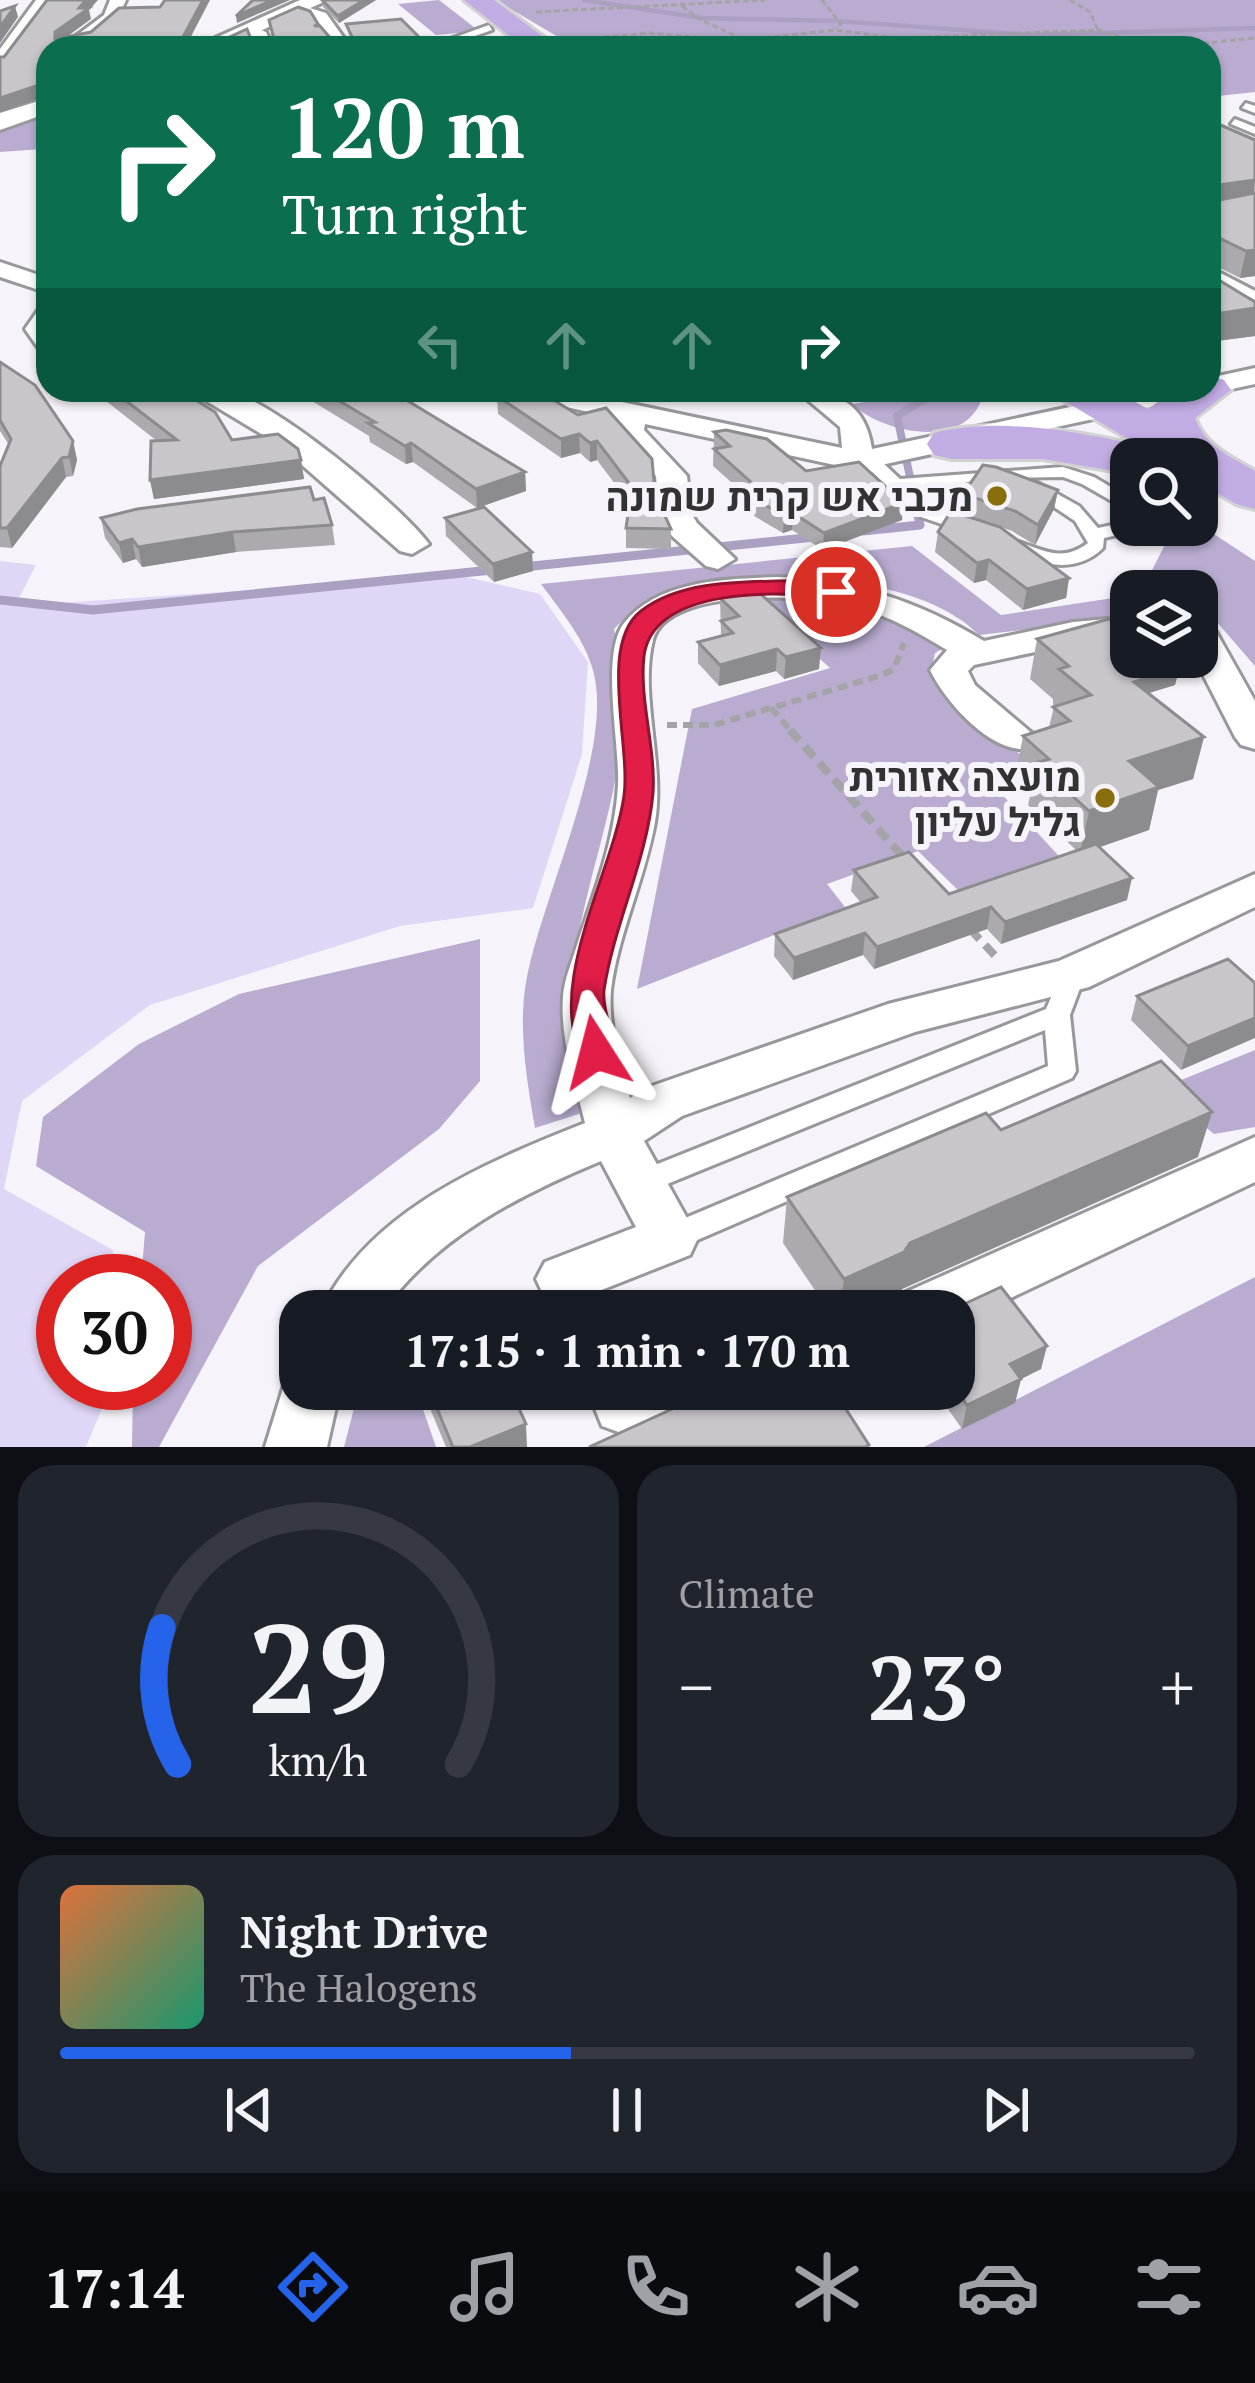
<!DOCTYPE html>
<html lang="en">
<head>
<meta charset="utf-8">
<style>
	:root { --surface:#171b24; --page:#20242c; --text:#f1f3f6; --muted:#9ea1a6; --line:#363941; --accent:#2563eb }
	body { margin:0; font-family:"PT Serif",Heebo,serif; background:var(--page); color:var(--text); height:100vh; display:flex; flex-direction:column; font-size:45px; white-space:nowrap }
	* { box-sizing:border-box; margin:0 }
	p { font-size:39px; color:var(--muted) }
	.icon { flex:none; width:66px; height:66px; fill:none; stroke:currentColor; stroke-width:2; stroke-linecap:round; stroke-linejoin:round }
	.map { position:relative; height:1447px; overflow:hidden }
	.drawer { display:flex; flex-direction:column; gap:18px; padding:18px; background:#0d0f14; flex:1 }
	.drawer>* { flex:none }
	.hud { position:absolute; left:36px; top:36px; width:1185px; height:366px; border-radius:36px; box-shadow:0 3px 9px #0004; background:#0b6e4f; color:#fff; overflow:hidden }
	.controls { position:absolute; left:1110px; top:438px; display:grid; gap:24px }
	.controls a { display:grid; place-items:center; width:108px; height:108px; border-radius:24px; background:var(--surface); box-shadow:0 3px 9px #0004; font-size:60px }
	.speed { position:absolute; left:36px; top:1254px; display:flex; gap:24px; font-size:60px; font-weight:700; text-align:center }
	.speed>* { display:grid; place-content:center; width:156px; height:156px; border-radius:50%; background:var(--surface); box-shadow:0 3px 9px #0004; line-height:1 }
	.speed .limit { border:18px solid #d22; background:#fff; color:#111 }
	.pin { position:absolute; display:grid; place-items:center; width:102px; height:102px; color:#fff; margin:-51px; border:6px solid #fff; border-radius:50%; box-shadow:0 3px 12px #0007 }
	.me { position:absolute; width:132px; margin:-66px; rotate:351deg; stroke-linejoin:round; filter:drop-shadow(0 0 9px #0008) }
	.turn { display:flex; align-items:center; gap:42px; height:252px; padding:0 48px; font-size:54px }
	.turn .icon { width:156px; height:156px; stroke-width:2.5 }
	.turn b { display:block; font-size:84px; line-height:102px }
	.lanes { display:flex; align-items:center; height:114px; padding:0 48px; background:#0003; justify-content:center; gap:60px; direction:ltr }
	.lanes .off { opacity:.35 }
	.big { font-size:90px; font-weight:600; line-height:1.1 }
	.drawer .card { flex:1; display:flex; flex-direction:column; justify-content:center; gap:18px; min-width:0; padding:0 42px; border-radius:36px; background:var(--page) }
	.drawer .dial { align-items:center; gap:0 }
	.dial svg { height:312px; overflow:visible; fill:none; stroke:var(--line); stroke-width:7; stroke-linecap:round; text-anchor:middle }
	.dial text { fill:var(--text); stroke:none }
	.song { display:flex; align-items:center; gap:36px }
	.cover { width:144px; height:144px; border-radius:18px; background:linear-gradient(135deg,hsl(20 70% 55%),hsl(160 70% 35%)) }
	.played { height:12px; border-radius:6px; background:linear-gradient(90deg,var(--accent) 45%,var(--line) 45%) }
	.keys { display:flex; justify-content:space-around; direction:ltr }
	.heat { display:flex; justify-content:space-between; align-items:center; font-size:66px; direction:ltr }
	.drawer .tiles { flex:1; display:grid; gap:18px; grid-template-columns:1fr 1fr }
	.card:last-child { grid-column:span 2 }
	.trip { position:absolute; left:279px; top:1290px; width:696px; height:120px; border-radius:36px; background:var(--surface); box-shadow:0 3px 9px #0004; font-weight:600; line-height:120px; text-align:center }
	.tab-bar { display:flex; height:192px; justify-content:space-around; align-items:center; background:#090b0e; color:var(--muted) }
	.tab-bar .icon { width:84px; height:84px }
	.tab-bar .selected { color:var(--accent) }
	.tab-bar b { font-size:54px; color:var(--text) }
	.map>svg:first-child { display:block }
</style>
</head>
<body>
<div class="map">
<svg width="1255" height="1447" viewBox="0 0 1255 1447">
	<rect width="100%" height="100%" fill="#f6f4fa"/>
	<!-- green -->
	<path fill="#e0d6f5" d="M0 561 36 565 15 606 462 576 540 594 588 662 582 754 533 908 400 926 150 1005 22 1101 4 1189 113 1250 111 1281H63V1383H105L103 1406 86 1447H0Z"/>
	<!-- forest -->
	<g fill="#b9acd0">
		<path d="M439 0 479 31 436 35 398 4Z"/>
		<path d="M495 0H1255V92L1209 97V48H577Z"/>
		<path d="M48 112V135L39 136 43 149 0 152V132Z"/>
		<path d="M899 390H984C973 452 885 435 852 404L884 399Z"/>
		<path d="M1197 523 1255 561V666L1209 613 1197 607V591H1167L1147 580 1175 525Z"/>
		<path d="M912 546 1001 615 1113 598 1137 587 1143 591H1131V617L979 635C915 568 721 561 642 605 632 611 622 621 614 629 643 750 594 838 575 955 568 996 582 1069 585 1112L535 1128C527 1081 518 1030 526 982 541 898 615 750 593 670 584 638 560 610 541 584Z"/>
		<path d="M790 595C849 604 900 617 953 643L935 653 931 672 943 691 1027 760 987 778 1068 866 963 895 918 851 827 884 845 907 637 989 692 709 830 668 753 598Z"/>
		<path d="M480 939V1081L439 1129 258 1266 159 1447H132L133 1383H165V1281H141L145 1232 36 1166 43 1117 139 1044 239 994Z"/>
		<path d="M1255 1050V1127L1214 1134 1159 1089Z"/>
		<path d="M1255 1277V1447H924Z"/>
		<path d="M359 1389H416L436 1447H344Z"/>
	</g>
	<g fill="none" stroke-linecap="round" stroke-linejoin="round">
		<!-- stream-far2 -->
		<g stroke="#ab9fc2" stroke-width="4.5">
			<path d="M584 0 702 18 837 21 1032 35 1255 28"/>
			<path d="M928 48 990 38"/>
		</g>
		<!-- stream-far1 -->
		<path stroke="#ab9fc2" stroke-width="8" d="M911 482 897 416 934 393 932 390"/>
		<!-- stream -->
		<g stroke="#ab9fc2" stroke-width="9">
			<path d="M863 531 920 525 910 479"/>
			<path d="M523 567 815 537"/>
			<path d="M0 600 93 610 492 570"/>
		</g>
		<!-- service casing -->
		<g stroke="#98979c" stroke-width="6">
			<g id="service">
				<path d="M489 25 492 30 458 42 461 48H451L450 39Z"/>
				<path d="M1246 103 1255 106V113L1242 108Z"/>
				<path d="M1235 119 1255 127V134L1231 124Z"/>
				<path d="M1209 267 1255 291V300L1209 276Z"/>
				<path d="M858 456 884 464 900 479 1063 467 1094 477 1131 499V512L1082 484 1063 477 1006 478 910 488 933 509 974 524 977 528 968 533 921 517 872 472 852 464V458Z"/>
				<path d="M1036 482 1079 506 1098 528 1131 521V525H1147L1144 529 1104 538 1103 548C1078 573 1042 567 1013 551V543L1019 542C1045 551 1063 562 1088 543L1075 521 1030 491V483Z"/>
				<path d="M1072 966 1081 969 1085 975 1070 1015 1076 1071 1072 1078 681 1247 670 1251 659 1247 655 1238 659 1229 1048 1066 1045 1030 650 1191 640 1195 630 1191 625 1183 630 1175 1046 1009 1063 969Z"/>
			</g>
		</g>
		<!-- minor casing -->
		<g stroke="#98979c" stroke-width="6">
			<g id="minor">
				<path d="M36 0H52L6 65 0 66V49Z"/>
				<path d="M110 0H126C115 27 90 48 60 48L104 15Z"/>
				<path d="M297 4 326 13 351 48H333L314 19 289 9Z"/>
				<path d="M249 25 266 32 273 48H255L253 39 241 30Z"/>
				<path d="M0 262 48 278V293L0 277Z"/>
				<path d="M48 306V351L39 349 25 329 39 309Z"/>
				<path d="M1255 368V384L858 470 645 424 644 430 687 476 691 513 697 523 735 559 718 569 706 566 672 536 659 513 656 476 614 432 617 418 515 396 511 390H565L842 448 840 427 796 390C838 390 866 405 872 449L1150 390H1209V378Z"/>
				<path d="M188 390C200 390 214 388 226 390 274 401 399 504 429 544L412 554 400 551 278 444Z"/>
				<path d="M777 577C854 580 918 601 984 641L1073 622 1131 617V639L1073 644 974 665 968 671 975 685 1040 740 1034 748C994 758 946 703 930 670L947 650C919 633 889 616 857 607 815 595 667 585 653 640 639 695 665 763 655 822 645 879 618 934 611 990 608 1026 620 1064 630 1098L646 1088 888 1004 1059 961 1255 874V907L1089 987 915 1032 682 1116 644 1141 698 1238 690 1255 599 1291 609 1311H551L536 1279 545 1262 636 1227 601 1161C519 1195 436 1237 383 1311H321C369 1210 487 1162 585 1123 575 1082 560 1040 563 997 564 979 572 962 577 945 594 893 615 840 618 785 620 745 600 654 624 623 659 580 726 579 777 577Z"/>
				<path d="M1197 618 1210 621 1255 701V749L1241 745 1235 737 1194 657Z"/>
				<path d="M1255 1137V1182L954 1325V1311H896L904 1293Z"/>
				<path d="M300 1365V1389H340L327 1447H265L289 1369Z"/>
				<path d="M587 1389H714L705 1409 624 1434 602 1426Z"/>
			</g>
		</g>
		<!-- tertiary casing -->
		<g stroke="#98979c" stroke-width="6">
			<g id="tertiary">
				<path d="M300 0H328L223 48H193Z"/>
				<path d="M48 98V113L0 130V113Z"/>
			</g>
		</g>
		<!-- trunk casing -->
		<g stroke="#d2d2d2" stroke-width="6">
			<g id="trunk">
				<path d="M464 0H494L558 48H525Z"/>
				<path d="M1209 376 1224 380 1231 390 1195 418C1205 446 1231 457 1255 471V509L1236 504 1197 481V459H1131V474L1043 459H952L934 455 927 444 934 433C998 417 1074 431 1138 445L1063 400 1056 390H1114L1148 409 1174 390H1209Z"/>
			</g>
		</g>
		<!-- path-far2 -->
		<g stroke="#a4a3a7" stroke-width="3" stroke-dasharray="6 3" stroke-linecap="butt">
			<path d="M822 0 841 24 836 28"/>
			<path d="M1070 0 1090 12 1098 30"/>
			<path d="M682 6 697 18 762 48"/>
			<path d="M536 12 765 0"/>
			<path d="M568 40 650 33 735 41 834 30 898 38 1098 30 1136 42 1176 46 1255 38"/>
		</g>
		<!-- path-far1 -->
		<g stroke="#a4a3a7" stroke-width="6" stroke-dasharray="10 6" stroke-linecap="butt">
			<path d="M771 708 793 733"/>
			<path d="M667 725H714L882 675 894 669 904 643"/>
		</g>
		<!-- path -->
		<g stroke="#a4a3a7" stroke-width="8" stroke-dasharray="14 8" stroke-linecap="butt">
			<path d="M790 730 904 858"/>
			<path d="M970 929 998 959"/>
		</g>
		<!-- service -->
		<use href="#service" fill="#fff" fill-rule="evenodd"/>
		<!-- minor -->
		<use href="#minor" fill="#fff" fill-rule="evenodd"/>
		<!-- tertiary -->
		<use href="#tertiary" fill="#fff" fill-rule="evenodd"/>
		<!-- trunk -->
		<use href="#trunk" fill="#c2ace4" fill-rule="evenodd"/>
	</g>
	<!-- wall -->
	<g fill="#acaaaf">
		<path d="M322 0H376L339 23 323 7Z"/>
		<path d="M1209 120 1255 276 1240 278 1214 265 1212 276 1255 302V336L1209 342Z"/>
		<path d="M0 362 73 441 77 460 73 476 66 477 12 548 0 547V466L9 445 0 431Z"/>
		<path d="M92 390H180L232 440 301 460 304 479 154 499 150 480 157 441Z"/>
		<path d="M294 390H390L525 472 526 491 477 508 413 462 406 464 370 442 369 436Z"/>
		<path d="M497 396 578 415 655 494 671 529V549L626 548V528L630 504 597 460 590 462 580 453 561 458 498 414Z"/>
		<path d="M714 432 806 471 903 503 902 520 823 550 792 530 783 533 749 513 750 499 713 466Z"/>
		<path d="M1058 490 1054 509 1035 545 1012 531 961 513 963 494Z"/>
		<path d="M314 500 332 525 335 545 236 552 142 567 136 559 123 563 105 538 101 518Z"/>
		<path d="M445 518 532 552 533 571 494 582 446 536Z"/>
		<path d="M938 532 1069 578 1066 598 1023 610 986 580 974 583 935 552Z"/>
		<path d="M720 598 819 669 784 679 776 671 719 686 698 663V642L721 636Z"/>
		<path d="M1037 639 1131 657H1182L1175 685 1148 693 1204 737 1193 779 1158 790 1149 830 1099 847 1127 900 1001 944 987 929 874 969 863 955 793 980 774 956 775 934 861 903 851 891 854 870 949 894 1077 851 1028 805 1031 792 1015 778 1023 736 1049 727 1053 711V699L1030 679Z"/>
		<path d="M1228 959 1181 1070 1131 1020 1137 996Z"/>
		<path d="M1001 1130 1198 1157 902 1289 897 1297 868 1311H829L783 1243 787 1197Z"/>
		<path d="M954 1311 1041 1369 1021 1379 1015 1403 962 1429 934 1389H954Z"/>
		<path d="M422 1389H510L527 1447H446Z"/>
	</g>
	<!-- shaded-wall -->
	<g fill="#8c8b8e">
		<path d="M86 0H98L89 10 91 19 57 44 56 48 55 32Z"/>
		<path d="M203 0H210L185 48H177Z"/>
		<path d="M273 0H290L237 23 236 16Z"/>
		<path d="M364 0H376L339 23 338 16Z"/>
		<path d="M15 6 18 17 0 43V27Z"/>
		<path d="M48 82V95L0 112V98Z"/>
		<path d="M1255 180 1254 204 1209 211 1211 186Z"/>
		<path d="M1217 237 1213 256 1216 255 1209 282V246L1210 241Z"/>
		<path d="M1255 250V276L1240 278 1246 251Z"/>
		<path d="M1255 308V336L1209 342V315Z"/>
		<path d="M579 434 580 453 561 458V439Z"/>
		<path d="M73 441 77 460 73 476 69 457Z"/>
		<path d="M597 441V460L590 462V443Z"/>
		<path d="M411 443 413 462 406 464 405 446Z"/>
		<path d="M62 458 66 477 12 548 7 528Z"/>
		<path d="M301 460 304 479 154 499 150 480Z"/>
		<path d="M525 472 526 491 477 508 476 489Z"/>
		<path d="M1058 490 1054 509 1035 545 1038 525Z"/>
		<path d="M903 503 902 520 823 550 824 533Z"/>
		<path d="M793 513 792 530 783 533 784 516Z"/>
		<path d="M233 532 236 552 142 567 138 547Z"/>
		<path d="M132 539 136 559 123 563 119 543Z"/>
		<path d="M532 552 533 571 494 582 493 564Z"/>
		<path d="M989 560 986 580 974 583 977 563Z"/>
		<path d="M1069 578 1066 598 1023 610 1027 589Z"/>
		<path d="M821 648 819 669 784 679 786 657Z"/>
		<path d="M777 649 776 671 719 686 720 665Z"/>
		<path d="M1144 657H1182L1175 685 1130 699 1129 662Z"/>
		<path d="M1204 737 1193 779 1158 790 1149 830 1080 854 1089 811 1129 761Z"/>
		<path d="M1132 878 1127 900 1001 944 1005 922Z"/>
		<path d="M991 907 987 929 874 969 877 947Z"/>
		<path d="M865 933 863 955 793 980 794 958Z"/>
		<path d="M1255 1018V1038L1181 1070 1188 1046Z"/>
		<path d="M1212 1112 1198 1157 902 1289 897 1297 868 1311H840L844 1279 910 1243Z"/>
		<path d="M1047 1346 1041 1369 1021 1379 1015 1403 962 1429 967 1405 1010 1364Z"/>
		<path d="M900 1389H917L898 1398Z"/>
		<path d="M526 1424 527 1447H470Z"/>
	</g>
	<!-- building -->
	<g fill="#c8c6cb" stroke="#8c8b8e" stroke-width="3">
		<path d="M47 0H86L79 8H89L55 32V39L91 32 119 8 160 7 165 0H203L177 48H48V82L0 98V57H4Z"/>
		<path d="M253 0H273L236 16Z"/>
		<path d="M322 0H364L338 16Z"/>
		<path d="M15 6 0 27V11Z"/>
		<path d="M298 7 310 11 318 24 314 26H320L332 40 353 39 346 24 401 19 430 48H197L205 40H223L247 29 251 39H274L269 20Z"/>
		<path d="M1209 120 1255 140V180L1211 186 1210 197 1215 201 1255 193V250L1246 251 1217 237 1210 241 1216 255 1209 256Z"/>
		<path d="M1209 274 1255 302V308L1209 315Z"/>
		<path d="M0 362 35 385 73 441 69 457 62 458 7 528H0V466L11 439 0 420Z"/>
		<path d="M112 390H180L215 412 232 440 278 434 298 449 301 460 150 480 151 441 177 440Z"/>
		<path d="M321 390H390L525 472 476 489 411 443 405 446 368 423 375 422Z"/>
		<path d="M518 390H537L578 415 606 408 652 459 655 494 671 529 626 528 632 487 597 441 590 443 579 434 561 439 497 396Z"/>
		<path d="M726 430 767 439 806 471 859 462 903 503 824 533 793 513 784 516 750 496 762 492 714 449 730 446 714 432Z"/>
		<path d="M983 465 996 467 1058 490 1038 525 1015 511 963 494Z"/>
		<path d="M310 487 314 500 324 498 332 525 233 532 138 547 132 539 119 543 101 518 137 509Z"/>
		<path d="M484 507 532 552 493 564 445 518Z"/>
		<path d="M951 511 1000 527 1069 578 1027 589 989 560 977 563 938 532Z"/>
		<path d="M755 589 821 648 786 657 777 649 720 665 698 642 733 633 721 621 739 616 720 598Z"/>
		<path d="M1109 619 1124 630 1131 627V657H1144L1129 662 1149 677 1134 682 1204 737 1129 761 1159 787 1089 811 1036 763 1049 759 1023 736 1070 721 1053 707 1091 695 1059 669 1069 666 1037 639Z"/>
		<path d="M1096 844 1132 878 1005 922 991 907 877 947 865 933 794 958 775 934 877 897 854 870 909 852 949 894Z"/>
		<path d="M1228 959 1255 983V1018L1188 1046 1137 996Z"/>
		<path d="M1161 1061 1212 1112 910 1243 904 1252 844 1279 787 1197 986 1113 1001 1130Z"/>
		<path d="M1001 1287 1047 1346 1010 1364 1021 1379 967 1405 954 1387V1311H949Z"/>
		<path d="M429 1389H510L526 1424 470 1447H453Z"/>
		<path d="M716 1389H833L869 1445 865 1447H589Z"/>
	</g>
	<!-- route -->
	<path fill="#e11d48" stroke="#92132f" stroke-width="3" d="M810 580 844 587 848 592 836 599C783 590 653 586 644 656 639 700 656 748 653 793 647 860 614 924 604 990 601 1013 620 1040 608 1061L596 1065 584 1061C543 987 613 873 624 796 631 745 598 644 641 611 686 576 758 583 810 580Z"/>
	<!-- markers -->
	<g fill="#896e0e" stroke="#f6f4fa" stroke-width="4.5">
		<circle cx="997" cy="496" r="12"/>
		<circle cx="1105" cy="798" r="12"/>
	</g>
	<g text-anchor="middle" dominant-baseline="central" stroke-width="12" stroke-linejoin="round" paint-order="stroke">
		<!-- poi labels -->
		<g font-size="39" font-weight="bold" fill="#323234" stroke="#f6f4fa" text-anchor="end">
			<text x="973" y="496">מכבי אש קרית שמונה</text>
			<text x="1081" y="776">מועצה אזורית<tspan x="1081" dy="45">גליל עליון</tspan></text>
		</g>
	</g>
</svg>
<div class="controls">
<a><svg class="icon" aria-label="search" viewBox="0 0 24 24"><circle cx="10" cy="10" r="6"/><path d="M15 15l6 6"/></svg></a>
<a><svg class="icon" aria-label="layers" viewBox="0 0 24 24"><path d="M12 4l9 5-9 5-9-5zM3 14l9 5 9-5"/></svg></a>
</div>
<div class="speed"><div class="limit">30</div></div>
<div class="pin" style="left:836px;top:592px;background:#d93025"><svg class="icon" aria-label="arrive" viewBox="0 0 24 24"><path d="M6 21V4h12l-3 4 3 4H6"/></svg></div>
<svg class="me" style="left:596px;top:1052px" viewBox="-20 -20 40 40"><path d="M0-17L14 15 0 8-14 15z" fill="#e11d48" stroke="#fff" stroke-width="4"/></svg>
<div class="trip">17:15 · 1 min · 170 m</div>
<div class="hud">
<div class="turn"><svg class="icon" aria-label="right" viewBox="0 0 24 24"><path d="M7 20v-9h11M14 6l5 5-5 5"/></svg><div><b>120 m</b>Turn right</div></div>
<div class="lanes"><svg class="icon off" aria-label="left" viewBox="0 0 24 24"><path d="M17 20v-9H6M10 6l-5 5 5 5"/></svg><svg class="icon off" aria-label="ahead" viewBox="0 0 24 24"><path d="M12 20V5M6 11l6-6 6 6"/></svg><svg class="icon off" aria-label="ahead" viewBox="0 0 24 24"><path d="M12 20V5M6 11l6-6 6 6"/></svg><svg class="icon" aria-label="right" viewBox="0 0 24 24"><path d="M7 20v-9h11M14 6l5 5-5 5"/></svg></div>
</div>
</div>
<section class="drawer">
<div class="tiles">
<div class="card dial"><svg viewBox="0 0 100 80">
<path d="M14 69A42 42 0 1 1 86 69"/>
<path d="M14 69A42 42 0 0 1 10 34" stroke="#2563eb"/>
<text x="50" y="56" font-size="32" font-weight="700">29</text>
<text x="50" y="72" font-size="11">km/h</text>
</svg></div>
<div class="card"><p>Climate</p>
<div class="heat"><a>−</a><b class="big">23°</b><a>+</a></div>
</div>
<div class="card">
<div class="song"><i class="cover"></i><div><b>Night Drive</b><p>The Halogens</p></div></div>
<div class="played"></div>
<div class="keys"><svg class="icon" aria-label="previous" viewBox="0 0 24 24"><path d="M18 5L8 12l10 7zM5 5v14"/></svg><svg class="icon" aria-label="pause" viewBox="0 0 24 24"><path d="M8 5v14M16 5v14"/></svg><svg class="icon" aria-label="next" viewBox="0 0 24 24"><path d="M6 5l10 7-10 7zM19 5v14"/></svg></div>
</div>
</div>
</section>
<nav class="tab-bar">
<b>17:14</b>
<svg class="icon selected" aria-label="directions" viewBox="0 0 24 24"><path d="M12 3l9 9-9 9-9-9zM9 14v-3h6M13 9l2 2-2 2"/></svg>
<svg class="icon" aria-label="music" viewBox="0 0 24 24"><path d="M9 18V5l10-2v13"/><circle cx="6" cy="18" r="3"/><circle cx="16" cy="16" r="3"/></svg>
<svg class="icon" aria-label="phone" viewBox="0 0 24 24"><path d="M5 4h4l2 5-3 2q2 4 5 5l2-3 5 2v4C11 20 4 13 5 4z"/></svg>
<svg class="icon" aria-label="climate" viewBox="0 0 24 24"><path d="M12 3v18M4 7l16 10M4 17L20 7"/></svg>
<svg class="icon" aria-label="car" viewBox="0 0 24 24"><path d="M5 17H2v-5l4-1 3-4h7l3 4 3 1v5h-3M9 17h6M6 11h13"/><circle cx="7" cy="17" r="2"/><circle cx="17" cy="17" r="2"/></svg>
<svg class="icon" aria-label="filters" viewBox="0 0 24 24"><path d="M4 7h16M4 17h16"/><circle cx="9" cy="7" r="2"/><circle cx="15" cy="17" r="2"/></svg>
</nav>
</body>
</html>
